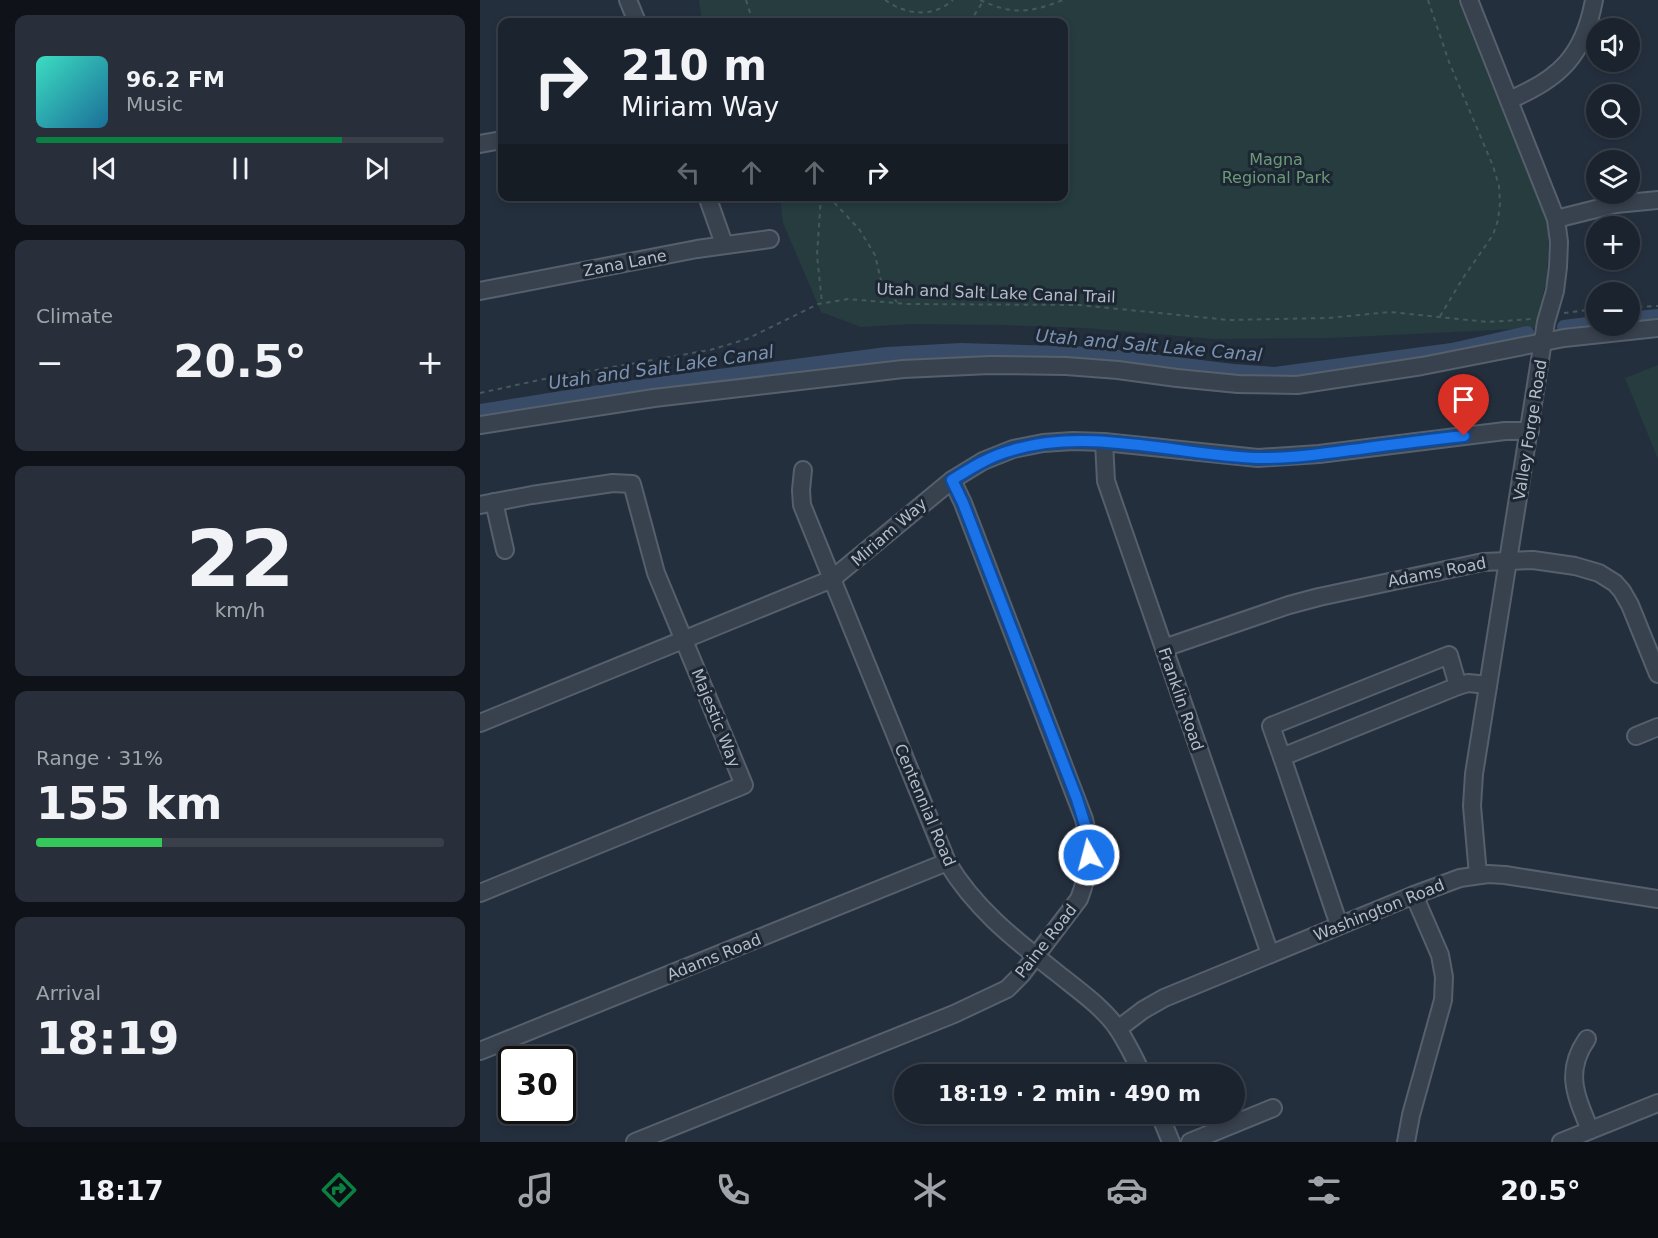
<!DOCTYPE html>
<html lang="en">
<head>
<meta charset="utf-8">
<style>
	:root { --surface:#1b232e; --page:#282f3a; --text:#f1f3f6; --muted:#a0a4aa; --line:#39404a; --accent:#0b8043 }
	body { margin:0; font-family:"DejaVu Sans",sans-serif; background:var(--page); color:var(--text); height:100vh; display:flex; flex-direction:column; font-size:22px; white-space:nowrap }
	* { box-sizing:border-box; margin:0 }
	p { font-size:20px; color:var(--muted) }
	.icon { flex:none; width:33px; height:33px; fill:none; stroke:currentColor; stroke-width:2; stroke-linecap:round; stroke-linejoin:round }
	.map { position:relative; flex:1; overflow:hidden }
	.drawer { display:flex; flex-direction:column; gap:15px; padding:15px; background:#0f1319; width:480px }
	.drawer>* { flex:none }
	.banner { position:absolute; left:18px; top:18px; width:570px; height:183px; border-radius:12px; box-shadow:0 3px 9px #0003,0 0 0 2px var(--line); background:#1b232e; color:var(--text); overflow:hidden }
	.fabs { position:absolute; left:1106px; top:18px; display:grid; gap:12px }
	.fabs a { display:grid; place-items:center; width:54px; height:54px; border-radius:50%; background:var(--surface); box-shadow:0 3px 9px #0003,0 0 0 2px var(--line); font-size:30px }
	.speed { position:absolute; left:18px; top:1046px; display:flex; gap:12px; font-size:30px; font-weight:700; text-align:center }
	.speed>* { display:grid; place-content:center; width:78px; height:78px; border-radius:50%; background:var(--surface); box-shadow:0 3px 9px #0003,0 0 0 2px var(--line); line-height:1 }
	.speed .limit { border:3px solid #111; border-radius:9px; background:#fff; color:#111 }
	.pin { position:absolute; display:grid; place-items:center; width:51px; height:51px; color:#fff; margin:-62px -26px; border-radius:50% 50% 50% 0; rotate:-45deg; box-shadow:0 0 6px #0007 }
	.pin .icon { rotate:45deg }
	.me { position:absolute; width:66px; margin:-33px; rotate:353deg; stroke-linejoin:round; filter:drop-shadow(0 0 4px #0008) }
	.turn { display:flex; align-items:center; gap:21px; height:126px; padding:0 24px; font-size:27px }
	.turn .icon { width:78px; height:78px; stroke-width:2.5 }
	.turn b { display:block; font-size:42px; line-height:51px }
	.lanes { display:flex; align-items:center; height:57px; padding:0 24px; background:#0003; justify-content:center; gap:30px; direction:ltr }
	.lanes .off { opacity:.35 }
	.big { font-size:45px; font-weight:600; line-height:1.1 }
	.drawer .card { flex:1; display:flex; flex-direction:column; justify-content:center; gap:9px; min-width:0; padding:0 21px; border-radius:12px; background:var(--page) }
	.drawer .dial { align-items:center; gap:0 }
	.dial b { font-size:78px; line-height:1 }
	.song { display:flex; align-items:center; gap:18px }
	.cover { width:72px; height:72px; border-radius:9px; background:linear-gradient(135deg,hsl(170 70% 55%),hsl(200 70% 35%)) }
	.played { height:6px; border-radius:3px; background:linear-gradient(90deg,var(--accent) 75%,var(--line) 75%) }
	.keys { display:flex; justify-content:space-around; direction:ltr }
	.heat { display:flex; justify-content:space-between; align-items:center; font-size:33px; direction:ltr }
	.charge { height:9px; border-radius:4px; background:linear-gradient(90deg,#34c759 31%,var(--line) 0) }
	.trip { position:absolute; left:414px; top:1064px; width:351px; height:60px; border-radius:30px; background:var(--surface); box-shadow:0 3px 9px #0003,0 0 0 2px var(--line); font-weight:600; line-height:60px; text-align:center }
	.tabs { display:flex; height:96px; justify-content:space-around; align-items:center; background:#0b0e12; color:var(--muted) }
	.tabs .icon { width:42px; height:42px }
	.tabs .on { color:var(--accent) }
	.tabs b { font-size:27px; color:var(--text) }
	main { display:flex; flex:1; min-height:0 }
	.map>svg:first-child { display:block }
</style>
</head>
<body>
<main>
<section class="drawer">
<div class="card">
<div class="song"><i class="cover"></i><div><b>96.2 FM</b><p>Music</p></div></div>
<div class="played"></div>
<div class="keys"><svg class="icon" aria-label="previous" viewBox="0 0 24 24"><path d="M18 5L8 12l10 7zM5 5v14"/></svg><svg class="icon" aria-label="pause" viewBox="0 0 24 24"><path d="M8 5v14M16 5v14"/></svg><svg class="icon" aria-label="next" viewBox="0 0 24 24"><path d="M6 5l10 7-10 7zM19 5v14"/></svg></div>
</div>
<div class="card"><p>Climate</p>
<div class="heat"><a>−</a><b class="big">20.5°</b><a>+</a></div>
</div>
<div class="card dial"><b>22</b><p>km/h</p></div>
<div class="card"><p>Range · 31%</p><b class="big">155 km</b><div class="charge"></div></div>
<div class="card"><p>Arrival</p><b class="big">18:19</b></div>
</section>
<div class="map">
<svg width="1178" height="1142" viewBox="0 0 1178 1142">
	<rect width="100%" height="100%" fill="#242f3e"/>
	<!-- green -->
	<g fill="#263c3f">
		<path d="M219 0H978L1069 226 1067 278 1055 328 849 338 734 339 605 328 522 325 432 324 381 327 341 312 303 223 300 197 584 196V22H222Z"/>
		<path d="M1178 365V459L1145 378Z"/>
	</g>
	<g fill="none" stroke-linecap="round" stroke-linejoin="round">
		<!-- canal -->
		<g stroke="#394c67" stroke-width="14">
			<path d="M1149 319 1178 316"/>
			<path d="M1084 327 1116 323"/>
			<path d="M0 411 132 390 407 354 481 350 614 354 753 371 795 374 972 350 1047 333"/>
		</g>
		<!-- minor casing -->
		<g stroke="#565f6c" stroke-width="20">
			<g id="minor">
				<path d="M148 0 157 22"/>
				<path d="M989 0 1076 219 1079 242 1078 267 1075 291 1066 322 994 774 992 806 998 875"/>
				<path d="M1029 100C1080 79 1104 55 1114 0"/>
				<path d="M0 144 22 140"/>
				<path d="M227 196 244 244"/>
				<path d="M1076 219 1136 204 1178 200"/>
				<path d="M0 291 217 249 290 239"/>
				<path d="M0 425 174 398 423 369 510 365 586 366 638 370 697 378 758 384 817 385 942 366 1084 338 1178 328"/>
				<path d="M624 442 626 481 790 954"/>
				<path d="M323 470 321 490 322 505 467 862C495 909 534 939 577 973 598 990 623 1007 638 1029 647 1043 655 1059 662 1074"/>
				<path d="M14 502 25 550"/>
				<path d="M0 505 52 495 133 483 152 484 176 573 264 785 0 893"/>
				<path d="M684 648 809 605 839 597 1003 562 1053 560 1095 566 1119 573 1135 583 1142 591 1150 605 1178 674"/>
				<path d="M0 723 352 579 472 480 503 461 533 449 563 443 593 441 624 442 778 458 839 454 1025 431H1050"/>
				<path d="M1156 736 1178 727"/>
				<path d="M802 757 791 726 969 655 978 686"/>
				<path d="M859 925 802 757 978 686 988 683 1008 685"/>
				<path d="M638 1029 663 1010 684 998 934 895 980 878 1008 874 1025 875 1178 899"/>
				<path d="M1107 1039C1084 1072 1096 1096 1110 1130"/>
				<path d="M0 1051 467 862"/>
				<path d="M679 1113 691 1142"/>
				<path d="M155 1142 474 1014 527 989 542 974 599 899C610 871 611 847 604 819L483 503 472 480"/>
				<path d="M710 1142 793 1108"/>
				<path d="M926 1142 931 1115 963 1000 964 977 960 955 934 895"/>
				<path d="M1081 1142 1178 1103"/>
			</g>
		</g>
		<!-- path -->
		<g stroke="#44595c" stroke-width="2" stroke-dasharray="4.5 4.5" stroke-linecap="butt">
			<path d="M266 0 273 22"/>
			<path d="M405 0C426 15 453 18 473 0"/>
			<path d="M500 0C533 15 550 13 583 0"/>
			<path d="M948 0 969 62 1013 166 1019 186 1020 203 1018 220 1013 235 983 278 959 318"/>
			<path d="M478 22 493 17 504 0"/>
			<path d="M341 196 337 255 342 303"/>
			<path d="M348 196 379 229 395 255 402 285 417 302"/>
			<path d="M1149 307 1178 306"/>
			<path d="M1084 313 1116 309"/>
			<path d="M0 393 64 379 230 350 267 339 338 304 368 299 427 304 599 305 749 320 848 318 910 312 1008 322 1052 319"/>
		</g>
		<!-- minor -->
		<use href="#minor" stroke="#38414e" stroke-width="16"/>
	</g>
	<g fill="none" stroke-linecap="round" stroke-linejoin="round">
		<!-- route casing -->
		<g stroke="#114b97" stroke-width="15">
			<path id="route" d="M609 855V838L597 799 483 503 472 480C491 468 510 456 533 450 608 427 699 455 776 458 811 459 846 453 880 449 915 444 949 440 984 436"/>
		</g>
		<!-- route -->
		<use href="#route" stroke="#1a73e8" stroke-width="10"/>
	</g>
	<g text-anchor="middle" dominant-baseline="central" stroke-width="6" stroke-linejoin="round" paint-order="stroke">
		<!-- park labels -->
		<g font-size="16" fill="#6b9a76" stroke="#1d2633">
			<text x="796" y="159">Magna<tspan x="796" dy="18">Regional Park</tspan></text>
		</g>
		<!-- street labels -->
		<g font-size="16" fill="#b4bcc9" stroke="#1d2633">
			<text transform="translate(145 263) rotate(-11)">Zana Lane</text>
			<text transform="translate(516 293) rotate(2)">Utah and Salt Lake Canal Trail</text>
			<text transform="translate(1050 430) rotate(-81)">Valley Forge Road</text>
			<text transform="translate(409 532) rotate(-41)">Miriam Way</text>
			<text transform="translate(957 572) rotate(-11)">Adams Road</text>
			<text transform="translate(701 699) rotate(71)">Franklin Road</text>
			<text transform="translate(236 718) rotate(68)">Majestic Way</text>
			<text transform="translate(445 805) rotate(67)">Centennial Road</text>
			<text transform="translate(899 910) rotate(-22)">Washington Road</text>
			<text transform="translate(566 941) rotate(-52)">Paine Road</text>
			<text transform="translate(234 957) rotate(-22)">Adams Road</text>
		</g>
		<!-- water labels -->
		<g font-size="18" font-style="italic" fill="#7c92b1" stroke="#1d2633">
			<text transform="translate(669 345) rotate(5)">Utah and Salt Lake Canal</text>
			<text transform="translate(181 367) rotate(-8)">Utah and Salt Lake Canal</text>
		</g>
	</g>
</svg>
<div class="fabs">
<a><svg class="icon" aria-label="sound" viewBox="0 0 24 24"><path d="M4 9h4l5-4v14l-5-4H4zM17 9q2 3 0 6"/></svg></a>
<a><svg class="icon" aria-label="search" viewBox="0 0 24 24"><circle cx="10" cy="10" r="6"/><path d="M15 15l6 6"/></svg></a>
<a><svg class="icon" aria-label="layers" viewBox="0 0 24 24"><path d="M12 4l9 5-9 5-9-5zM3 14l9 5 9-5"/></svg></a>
<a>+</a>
<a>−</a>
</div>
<div class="speed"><div class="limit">30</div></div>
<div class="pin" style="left:984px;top:436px;background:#d93025"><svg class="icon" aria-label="arrive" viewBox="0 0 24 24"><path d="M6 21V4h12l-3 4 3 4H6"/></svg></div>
<svg class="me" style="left:609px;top:855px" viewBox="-20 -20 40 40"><circle r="17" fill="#1a73e8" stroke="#fff" stroke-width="3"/><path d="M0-11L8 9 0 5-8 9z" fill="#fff"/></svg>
<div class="trip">18:19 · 2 min · 490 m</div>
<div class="banner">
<div class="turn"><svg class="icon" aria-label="right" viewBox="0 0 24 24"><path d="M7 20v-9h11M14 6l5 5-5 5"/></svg><div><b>210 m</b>Miriam Way</div></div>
<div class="lanes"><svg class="icon off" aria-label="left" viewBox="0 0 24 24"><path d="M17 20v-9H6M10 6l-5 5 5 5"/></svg><svg class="icon off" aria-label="ahead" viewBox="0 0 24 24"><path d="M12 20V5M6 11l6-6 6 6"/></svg><svg class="icon off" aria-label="ahead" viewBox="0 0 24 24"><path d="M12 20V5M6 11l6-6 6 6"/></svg><svg class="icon" aria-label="right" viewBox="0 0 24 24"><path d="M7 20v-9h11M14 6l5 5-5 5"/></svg></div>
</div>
</div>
</main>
<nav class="tabs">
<b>18:17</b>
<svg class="icon on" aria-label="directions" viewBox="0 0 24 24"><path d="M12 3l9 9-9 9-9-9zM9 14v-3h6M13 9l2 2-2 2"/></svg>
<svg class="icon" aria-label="music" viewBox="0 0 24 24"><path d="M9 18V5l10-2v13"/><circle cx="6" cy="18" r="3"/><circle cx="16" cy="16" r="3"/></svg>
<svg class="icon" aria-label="phone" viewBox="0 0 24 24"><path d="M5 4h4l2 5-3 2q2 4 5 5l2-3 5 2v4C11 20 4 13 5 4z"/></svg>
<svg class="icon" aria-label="climate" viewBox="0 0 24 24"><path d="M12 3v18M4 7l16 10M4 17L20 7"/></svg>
<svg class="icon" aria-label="car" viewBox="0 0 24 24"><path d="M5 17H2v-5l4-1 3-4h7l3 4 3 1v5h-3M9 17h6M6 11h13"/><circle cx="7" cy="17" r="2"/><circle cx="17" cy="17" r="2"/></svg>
<svg class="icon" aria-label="filters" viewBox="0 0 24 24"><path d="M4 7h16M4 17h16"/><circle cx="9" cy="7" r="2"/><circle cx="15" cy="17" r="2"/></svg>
<b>20.5°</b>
</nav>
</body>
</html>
